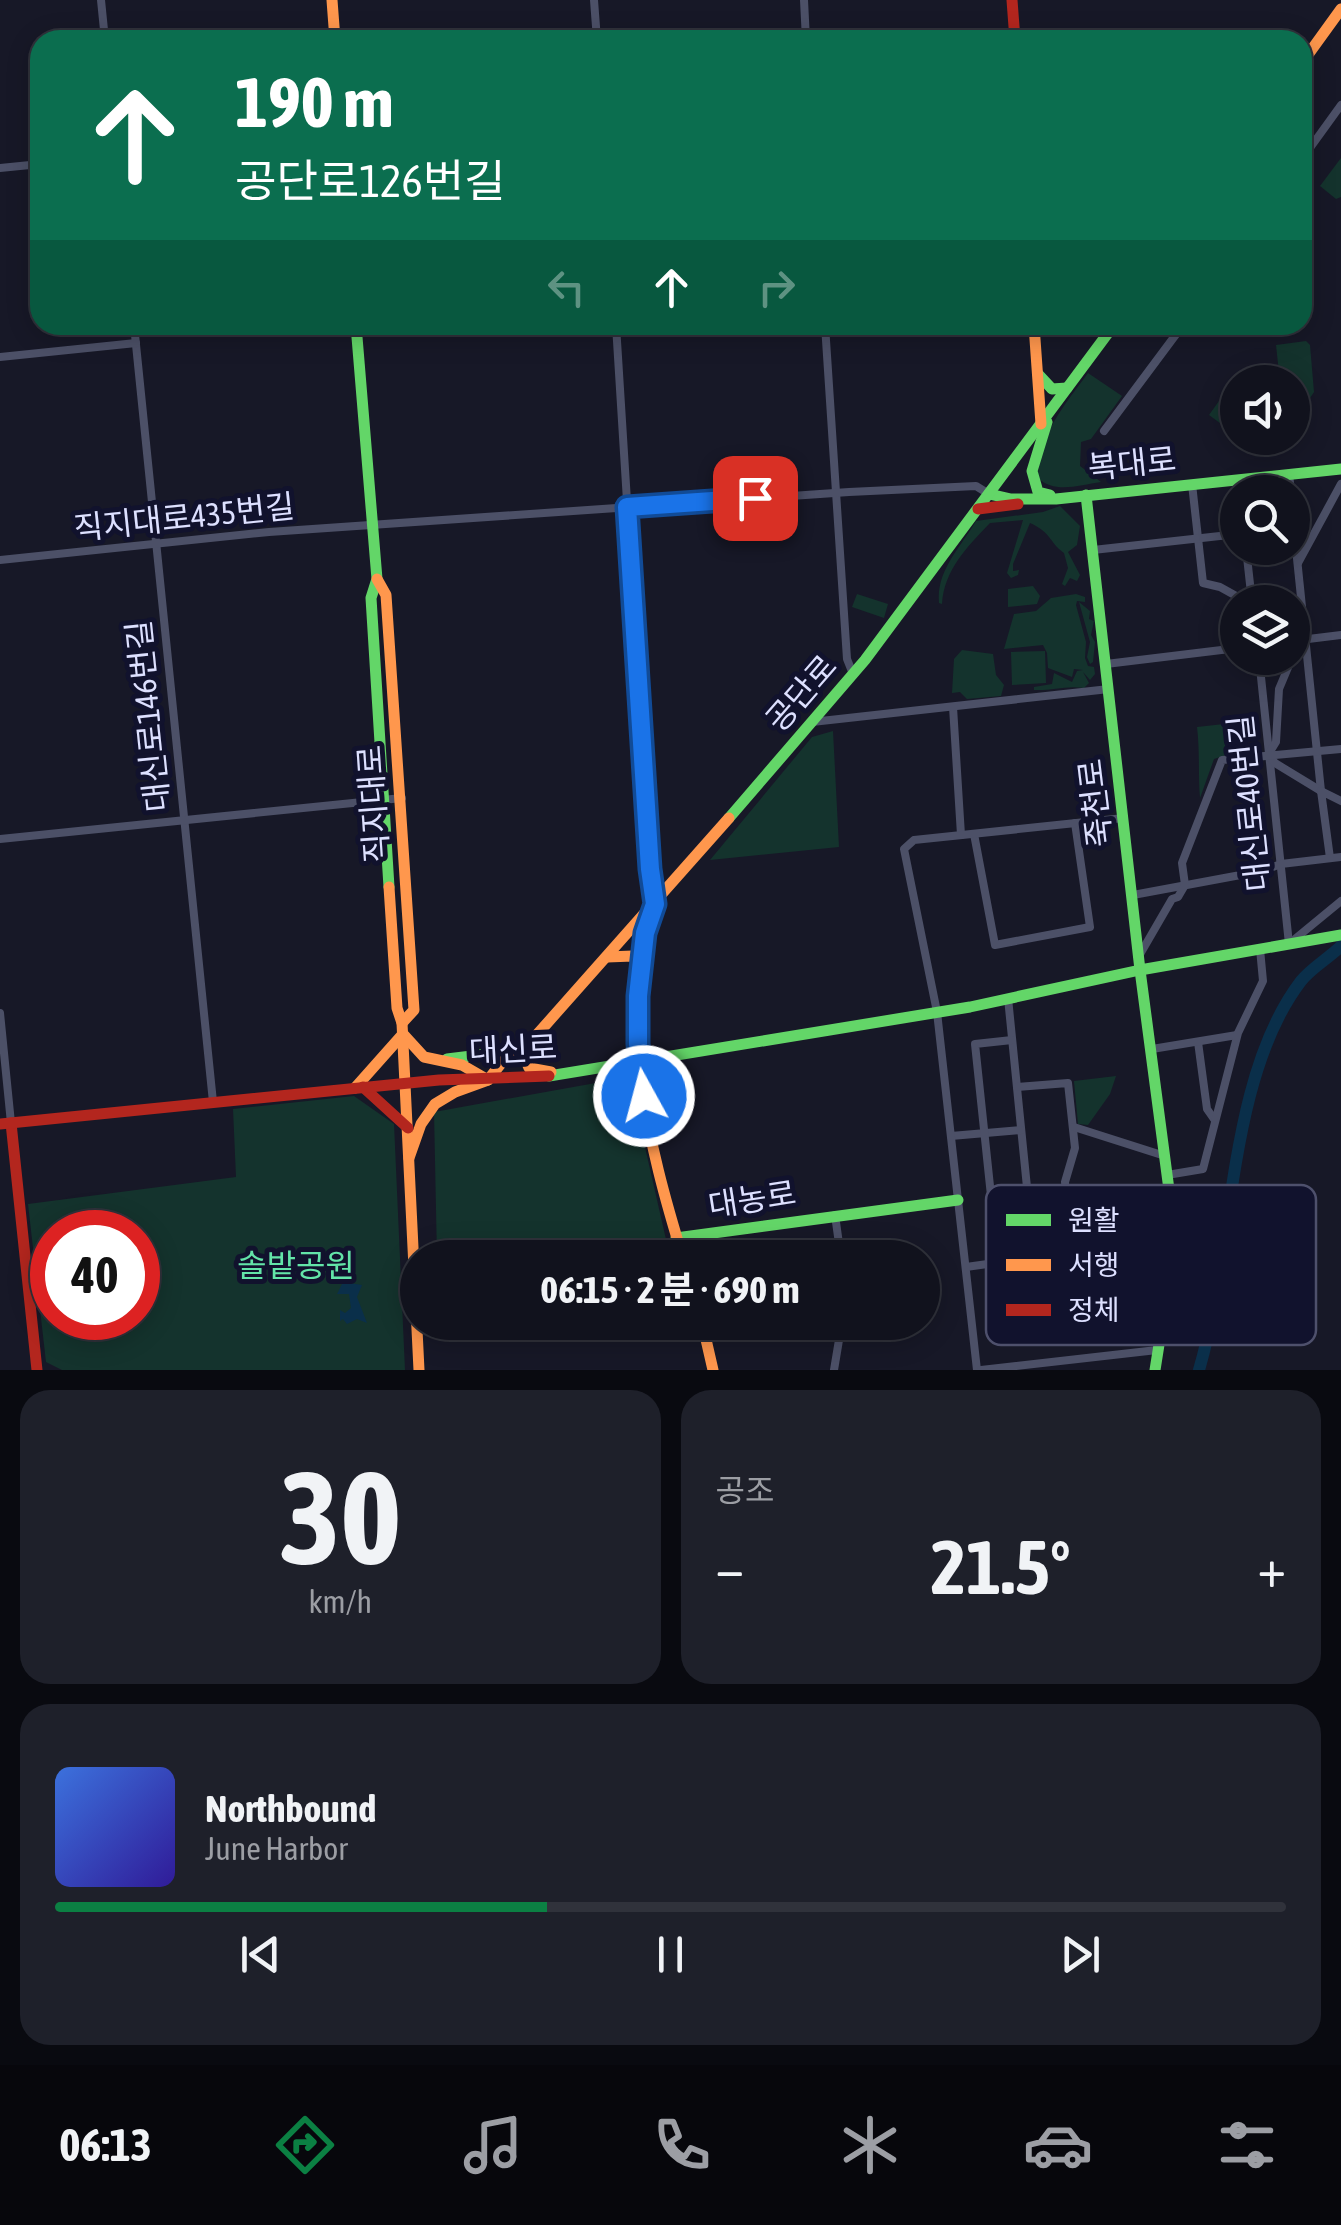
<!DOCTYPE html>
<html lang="ko">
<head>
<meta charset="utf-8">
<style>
	:root { --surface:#11121d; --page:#1e202a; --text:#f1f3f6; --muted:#9c9ea4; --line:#30323b; --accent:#0b8043 }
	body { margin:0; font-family:"Asap Condensed","Noto Sans KR",sans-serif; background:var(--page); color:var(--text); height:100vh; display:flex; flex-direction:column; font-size:38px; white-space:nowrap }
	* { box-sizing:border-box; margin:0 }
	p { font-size:32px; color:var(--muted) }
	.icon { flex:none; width:55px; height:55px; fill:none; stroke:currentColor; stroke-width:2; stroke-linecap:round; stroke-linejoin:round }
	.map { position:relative; height:1370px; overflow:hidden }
	.details { display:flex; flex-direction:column; gap:20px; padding:20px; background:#090a10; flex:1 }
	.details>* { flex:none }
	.hud { position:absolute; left:30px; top:30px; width:1282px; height:305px; border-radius:30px; box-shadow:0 5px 25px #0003,0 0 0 2px var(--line); background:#0b6e4f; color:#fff; overflow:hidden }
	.controls { position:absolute; left:1220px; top:365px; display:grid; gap:20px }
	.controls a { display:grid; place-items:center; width:90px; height:90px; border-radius:50%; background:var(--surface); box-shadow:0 5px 25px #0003,0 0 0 2px var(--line); font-size:50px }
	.speed { position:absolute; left:30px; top:1210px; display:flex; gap:20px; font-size:50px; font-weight:700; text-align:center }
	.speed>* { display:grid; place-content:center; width:130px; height:130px; border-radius:50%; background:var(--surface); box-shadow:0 5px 25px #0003,0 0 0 2px var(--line); line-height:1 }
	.speed .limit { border:15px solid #d22; background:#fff; color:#111 }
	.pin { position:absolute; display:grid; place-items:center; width:85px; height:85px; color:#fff; margin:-42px; border-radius:20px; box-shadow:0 5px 15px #0006 }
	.me { position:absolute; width:110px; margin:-55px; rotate:353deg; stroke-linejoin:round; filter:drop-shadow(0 0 8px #0008) }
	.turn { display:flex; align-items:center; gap:35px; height:210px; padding:0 40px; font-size:45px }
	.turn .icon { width:130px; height:130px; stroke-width:2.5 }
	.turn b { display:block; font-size:70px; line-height:85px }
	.lanes { display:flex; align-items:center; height:95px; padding:0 40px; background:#0003; justify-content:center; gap:50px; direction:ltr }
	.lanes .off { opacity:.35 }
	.big { font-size:75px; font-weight:700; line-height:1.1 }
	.details .tile { flex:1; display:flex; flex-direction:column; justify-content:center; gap:15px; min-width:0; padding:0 35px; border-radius:30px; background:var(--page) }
	.details .dial { align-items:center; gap:0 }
	.dial b { font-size:130px; line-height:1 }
	.song { display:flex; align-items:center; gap:30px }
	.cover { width:120px; height:120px; border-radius:15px; background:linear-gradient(135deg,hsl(220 70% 55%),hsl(250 70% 35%)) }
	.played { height:10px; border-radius:5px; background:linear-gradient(90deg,var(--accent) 40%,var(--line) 40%) }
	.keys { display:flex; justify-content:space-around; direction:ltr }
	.heat { display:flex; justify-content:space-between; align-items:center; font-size:55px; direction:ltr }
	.details .tiles { flex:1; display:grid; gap:20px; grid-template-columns:1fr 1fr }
	.tile:last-child { grid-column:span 2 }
	.trip { position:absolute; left:400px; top:1240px; width:540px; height:100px; border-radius:50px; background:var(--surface); box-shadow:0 5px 25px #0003,0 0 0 2px var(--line); font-weight:700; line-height:100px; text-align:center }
	.tab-bar { display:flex; height:160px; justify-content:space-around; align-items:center; background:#07070c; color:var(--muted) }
	.tab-bar .icon { width:70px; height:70px }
	.tab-bar .current { color:var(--accent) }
	.tab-bar b { font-size:45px; color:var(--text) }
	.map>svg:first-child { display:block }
</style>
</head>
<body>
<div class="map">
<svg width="1341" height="1370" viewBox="0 0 1341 1370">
	<rect width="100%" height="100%" fill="#171827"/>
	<!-- green -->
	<g fill="#14332d" fill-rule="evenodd">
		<path d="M1341 158V197L1336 199 1320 186Z"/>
		<path d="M1306 341 1310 345 1314 392 1308 401 1293 403 1292 382H1280L1276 345Z"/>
		<path d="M1088 373 1122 396 1091 439 1081 442 1080 466 1101 482C1079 485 1055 494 1038 478 1038 435 1064 406 1088 373Z"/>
		<path d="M1219 401 1229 404 1237 414 1236 424 1224 426 1209 415Z"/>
		<path d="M1060 506 1080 526 1077 545 1068 552 1080 575 1077 581 1070 578 1065 586 1062 584 1068 568 1064 553C1048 541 1052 533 1030 523L1013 564V571L1019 570 1018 575 1011 578 1007 573 1023 520 990 523C967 547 944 570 942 604L939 603C936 571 960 548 976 521L1043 512Z"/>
		<path d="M1033 586 1040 596 1037 604 1008 607V589Z"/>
		<path d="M857 594 888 604 884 618 852 607Z"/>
		<path d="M1076 594 1085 597V602L1077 601 1076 605 1086 642 1085 658 1088 666 1094 667 1095 674 1090 680 1083 672 1089 683 1084 688C1066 685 1052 691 1034 690V687L1052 684 1054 673 1072 682 1077 671 1083 670 1074 669 1072 677 1048 668 1047 653 1043 645 1004 649 1014 614 1036 611 1051 598Z"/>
		<path d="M1079 602 1090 611 1089 619 1094 621 1091 635 1095 642 1093 662 1090 664 1087 657 1090 642Z"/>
		<path d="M962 650 993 654 996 675 1004 685 1001 696 967 699 960 692 952 693 954 659Z"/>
		<path d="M1045 651 1046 683 1012 685 1011 652Z"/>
		<path d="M1224 724 1226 755 1214 759 1200 798C1198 773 1200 752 1197 727Z"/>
		<path d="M833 731 839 847 710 860 812 737Z"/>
		<path d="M1116 1076 1110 1094 1088 1125 1078 1124 1074 1081Z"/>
		<path d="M629 1077 670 1257H437L434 1112Z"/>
		<path d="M354 1096 394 1124 405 1370H62L46 1362 28 1204 236 1177 233 1109ZM52 1232H138V1318H52Z"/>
	</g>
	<!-- water -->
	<path fill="#0a2f4a" d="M343 1282 362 1285 357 1297 367 1323 357 1319 347 1324 343 1319 340 1321V1310L345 1313 351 1308 349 1294H337Z"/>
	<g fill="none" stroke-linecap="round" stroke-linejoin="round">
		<!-- river -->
		<path stroke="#0a2f4a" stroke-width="12" d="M1199 1370C1234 1252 1226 1079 1301 981 1311 968 1329 958 1341 946"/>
		<!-- street -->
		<g stroke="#4c5067" stroke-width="8">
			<path d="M101 0 105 40"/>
			<path d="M594 0 597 40"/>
			<path d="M804 0 806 40"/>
			<path d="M1302 159 1341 105"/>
			<path d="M0 168 40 164"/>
			<path d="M134 325 213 1102"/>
			<path d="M616 325 650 869 655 904"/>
			<path d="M825 325 847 659 853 674"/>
			<path d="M1208 325H1214"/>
			<path d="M0 357 136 343"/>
			<path d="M1104 431 1183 325"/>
			<path d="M1289 474 1291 492"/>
			<path d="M1192 484 1203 583 1220 587 1247 602"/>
			<path d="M1292 510 1321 791"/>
			<path d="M1246 548 1252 602"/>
			<path d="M1093 550 1238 534"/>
			<path d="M0 560 269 532 849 492 976 486 989 494"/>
			<path d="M1298 563 1341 484"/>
			<path d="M1292 641 1341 635"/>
			<path d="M1259 658 1289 944"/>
			<path d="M1292 658 1279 689 1276 742 1268 755 1275 763 1321 791"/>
			<path d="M1106 664 1238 648"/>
			<path d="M953 707 961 835"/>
			<path d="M812 722 1109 689"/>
			<path d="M974 834 995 945 1090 927 1075 823"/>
			<path d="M0 839 402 798"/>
			<path d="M1330 858 1321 791 1341 801"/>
			<path d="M1133 895 1262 871 1281 864 1341 857"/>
			<path d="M1290 943 1341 901"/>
			<path d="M1139 956 1172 899 1178 897 1185 885 1182 863 1222 760 1341 749"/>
			<path d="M1008 998 1034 1257"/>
			<path d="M0 1013 11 1123"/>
			<path d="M1198 1042 1207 1109 1214 1119"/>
			<path d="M1152 1049 1237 1035"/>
			<path d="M1017 1087 1068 1083 1075 1148 1065 1182 1070 1253"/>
			<path d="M1074 1127 1165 1156"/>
			<path d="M951 1136 1021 1130"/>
			<path d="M1167 1175 1203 1169 1238 1033 1263 981 1260 949"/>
			<path d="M835 1215 841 1258"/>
			<path d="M998 1262 975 1044 1012 1040"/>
			<path d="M966 1267 1174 1238"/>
			<path d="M834 1370 842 1322"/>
			<path d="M977 1370 937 1012 904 849 914 840 1124 818"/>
			<path d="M981 1370 1157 1350"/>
		</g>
		<!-- fast -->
		<g stroke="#63d668" stroke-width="11">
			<path d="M356 325 377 579 371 598 389 887"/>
			<path d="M1038 374 1052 389 1067 388"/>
			<path d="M1047 422 1032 471 1038 492 1050 495"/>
			<path d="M989 494 1011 499H1056L1341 469"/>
			<path d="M1086 495 1140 970 1173 1220V1256L1155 1370"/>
			<path d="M729 818 865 660 1114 325"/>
			<path d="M447 1059 513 1051"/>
			<path d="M549 1076 970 1007 1140 970 1341 935"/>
			<path d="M676 1238 958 1200"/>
		</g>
		<!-- slow -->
		<g stroke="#ff974d" stroke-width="11">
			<path d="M332 0 335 40"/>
			<path d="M1302 63 1341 9"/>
			<path d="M1034 325 1041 424"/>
			<path d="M377 579 386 595 414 1010 402 1023"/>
			<path d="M389 887 397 1008 402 1023 419 1370"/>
			<path d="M654 908C618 1025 648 1144 683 1258"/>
			<path d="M607 957 633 956 639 968"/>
			<path d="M403 1034 424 1057 462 1065 488 1080"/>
			<path d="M529 1043 524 1056 529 1068 551 1072"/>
			<path d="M355 1088 403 1034"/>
			<path d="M409 1158 421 1124 435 1104 455 1092 488 1080 503 1061 534 1038 729 818"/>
			<path d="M702 1322 713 1370"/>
		</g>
		<!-- jam -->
		<g stroke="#b3261e" stroke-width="11">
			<path d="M1012 0 1015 40"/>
			<path d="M978 509 1018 504"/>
			<path d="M363 1087 408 1128"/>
			<path d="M11 1123 37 1370"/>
			<path d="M0 1124 439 1080 549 1076"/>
		</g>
	</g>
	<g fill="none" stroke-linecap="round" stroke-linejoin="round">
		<!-- route casing -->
		<g stroke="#114b97" stroke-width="25">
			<path id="route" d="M644 1096 638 1044V996L645 933 655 904 650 869 627 507 755 498"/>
		</g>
		<!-- route -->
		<use href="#route" stroke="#1a73e8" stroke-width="18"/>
	</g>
	<g text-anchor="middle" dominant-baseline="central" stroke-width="10" stroke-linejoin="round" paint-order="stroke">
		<!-- street labels -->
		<g font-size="32" fill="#dde0ff" stroke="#11122d">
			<text transform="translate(1132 463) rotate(-6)">복대로</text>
			<text transform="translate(184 517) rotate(-6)">직지대로435번길</text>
			<text transform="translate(801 693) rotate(-49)">공단로</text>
			<text transform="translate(148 716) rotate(-96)">대신로146번길</text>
			<text transform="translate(1095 803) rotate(-97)">죽천로</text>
			<text transform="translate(1249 803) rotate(-96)">대신로40번길</text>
			<text transform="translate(373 804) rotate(-94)">직지대로</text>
			<text transform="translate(513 1049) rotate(-3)">대신로</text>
			<text transform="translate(752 1199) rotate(-9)">대농로</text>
		</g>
		<!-- park labels -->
		<g font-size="32" fill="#63e5a8" stroke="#11122d">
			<text x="296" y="1265">솔밭공원</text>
		</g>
	</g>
	<!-- legend -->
	<rect x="986" y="1185" width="330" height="160" rx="15" fill="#11122d" stroke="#4e506c" stroke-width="2.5"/>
	<rect x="1006" y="1214" width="45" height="12" fill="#63d668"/>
	<rect x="1006" y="1259" width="45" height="12" fill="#ff974d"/>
	<rect x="1006" y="1304" width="45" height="12" fill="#b3261e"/>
	<g font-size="28" fill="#dde0ff">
		<text x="1068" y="1230">원활</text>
		<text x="1068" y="1275">서행</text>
		<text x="1068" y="1320">정체</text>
	</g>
</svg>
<div class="controls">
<a><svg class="icon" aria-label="sound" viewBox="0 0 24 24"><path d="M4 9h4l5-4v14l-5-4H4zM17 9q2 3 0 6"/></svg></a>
<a><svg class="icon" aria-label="search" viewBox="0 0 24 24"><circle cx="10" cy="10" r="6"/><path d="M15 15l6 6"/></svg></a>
<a><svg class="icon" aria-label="layers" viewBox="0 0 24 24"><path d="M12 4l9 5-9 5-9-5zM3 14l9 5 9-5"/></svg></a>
</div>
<div class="speed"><div class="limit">40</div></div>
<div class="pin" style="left:755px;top:498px;background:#d93025"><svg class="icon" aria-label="arrive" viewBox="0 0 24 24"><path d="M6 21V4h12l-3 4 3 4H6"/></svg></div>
<svg class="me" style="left:644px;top:1096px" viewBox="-20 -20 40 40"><circle r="17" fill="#1a73e8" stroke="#fff" stroke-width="3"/><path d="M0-11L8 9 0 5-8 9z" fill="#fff"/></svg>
<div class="trip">06:15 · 2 분 · 690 m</div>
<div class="hud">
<div class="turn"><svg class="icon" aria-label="ahead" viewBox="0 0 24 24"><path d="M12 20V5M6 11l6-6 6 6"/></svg><div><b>190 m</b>공단로126번길</div></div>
<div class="lanes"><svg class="icon off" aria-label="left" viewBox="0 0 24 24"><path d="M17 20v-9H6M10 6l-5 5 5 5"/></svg><svg class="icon" aria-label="ahead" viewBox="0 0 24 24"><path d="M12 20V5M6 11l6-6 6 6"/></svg><svg class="icon off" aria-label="right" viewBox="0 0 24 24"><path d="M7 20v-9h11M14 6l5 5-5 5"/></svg></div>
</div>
</div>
<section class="details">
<div class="tiles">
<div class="tile dial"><b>30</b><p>km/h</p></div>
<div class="tile"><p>공조</p>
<div class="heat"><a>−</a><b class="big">21.5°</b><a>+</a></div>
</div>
<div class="tile">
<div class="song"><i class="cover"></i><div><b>Northbound</b><p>June Harbor</p></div></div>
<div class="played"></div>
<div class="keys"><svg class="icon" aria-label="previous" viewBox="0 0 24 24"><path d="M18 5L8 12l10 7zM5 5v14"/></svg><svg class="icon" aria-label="pause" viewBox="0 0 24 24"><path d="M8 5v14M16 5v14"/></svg><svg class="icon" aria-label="next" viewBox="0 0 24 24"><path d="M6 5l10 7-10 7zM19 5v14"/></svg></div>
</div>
</div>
</section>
<nav class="tab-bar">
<b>06:13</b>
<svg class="icon current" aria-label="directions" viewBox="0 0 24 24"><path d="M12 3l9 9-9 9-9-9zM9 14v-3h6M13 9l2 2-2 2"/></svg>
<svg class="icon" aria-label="music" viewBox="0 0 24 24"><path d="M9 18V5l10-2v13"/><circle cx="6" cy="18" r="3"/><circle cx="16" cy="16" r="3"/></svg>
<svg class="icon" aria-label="phone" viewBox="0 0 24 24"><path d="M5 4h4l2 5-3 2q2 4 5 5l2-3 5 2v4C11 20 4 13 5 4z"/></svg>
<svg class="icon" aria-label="climate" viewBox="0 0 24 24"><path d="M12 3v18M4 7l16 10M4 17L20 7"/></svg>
<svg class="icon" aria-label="car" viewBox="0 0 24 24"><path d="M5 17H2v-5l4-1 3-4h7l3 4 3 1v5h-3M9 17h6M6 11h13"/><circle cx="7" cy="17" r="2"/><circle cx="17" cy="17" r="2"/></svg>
<svg class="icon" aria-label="filters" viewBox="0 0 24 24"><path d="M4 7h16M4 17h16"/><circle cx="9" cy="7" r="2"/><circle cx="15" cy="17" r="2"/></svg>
</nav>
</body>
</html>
